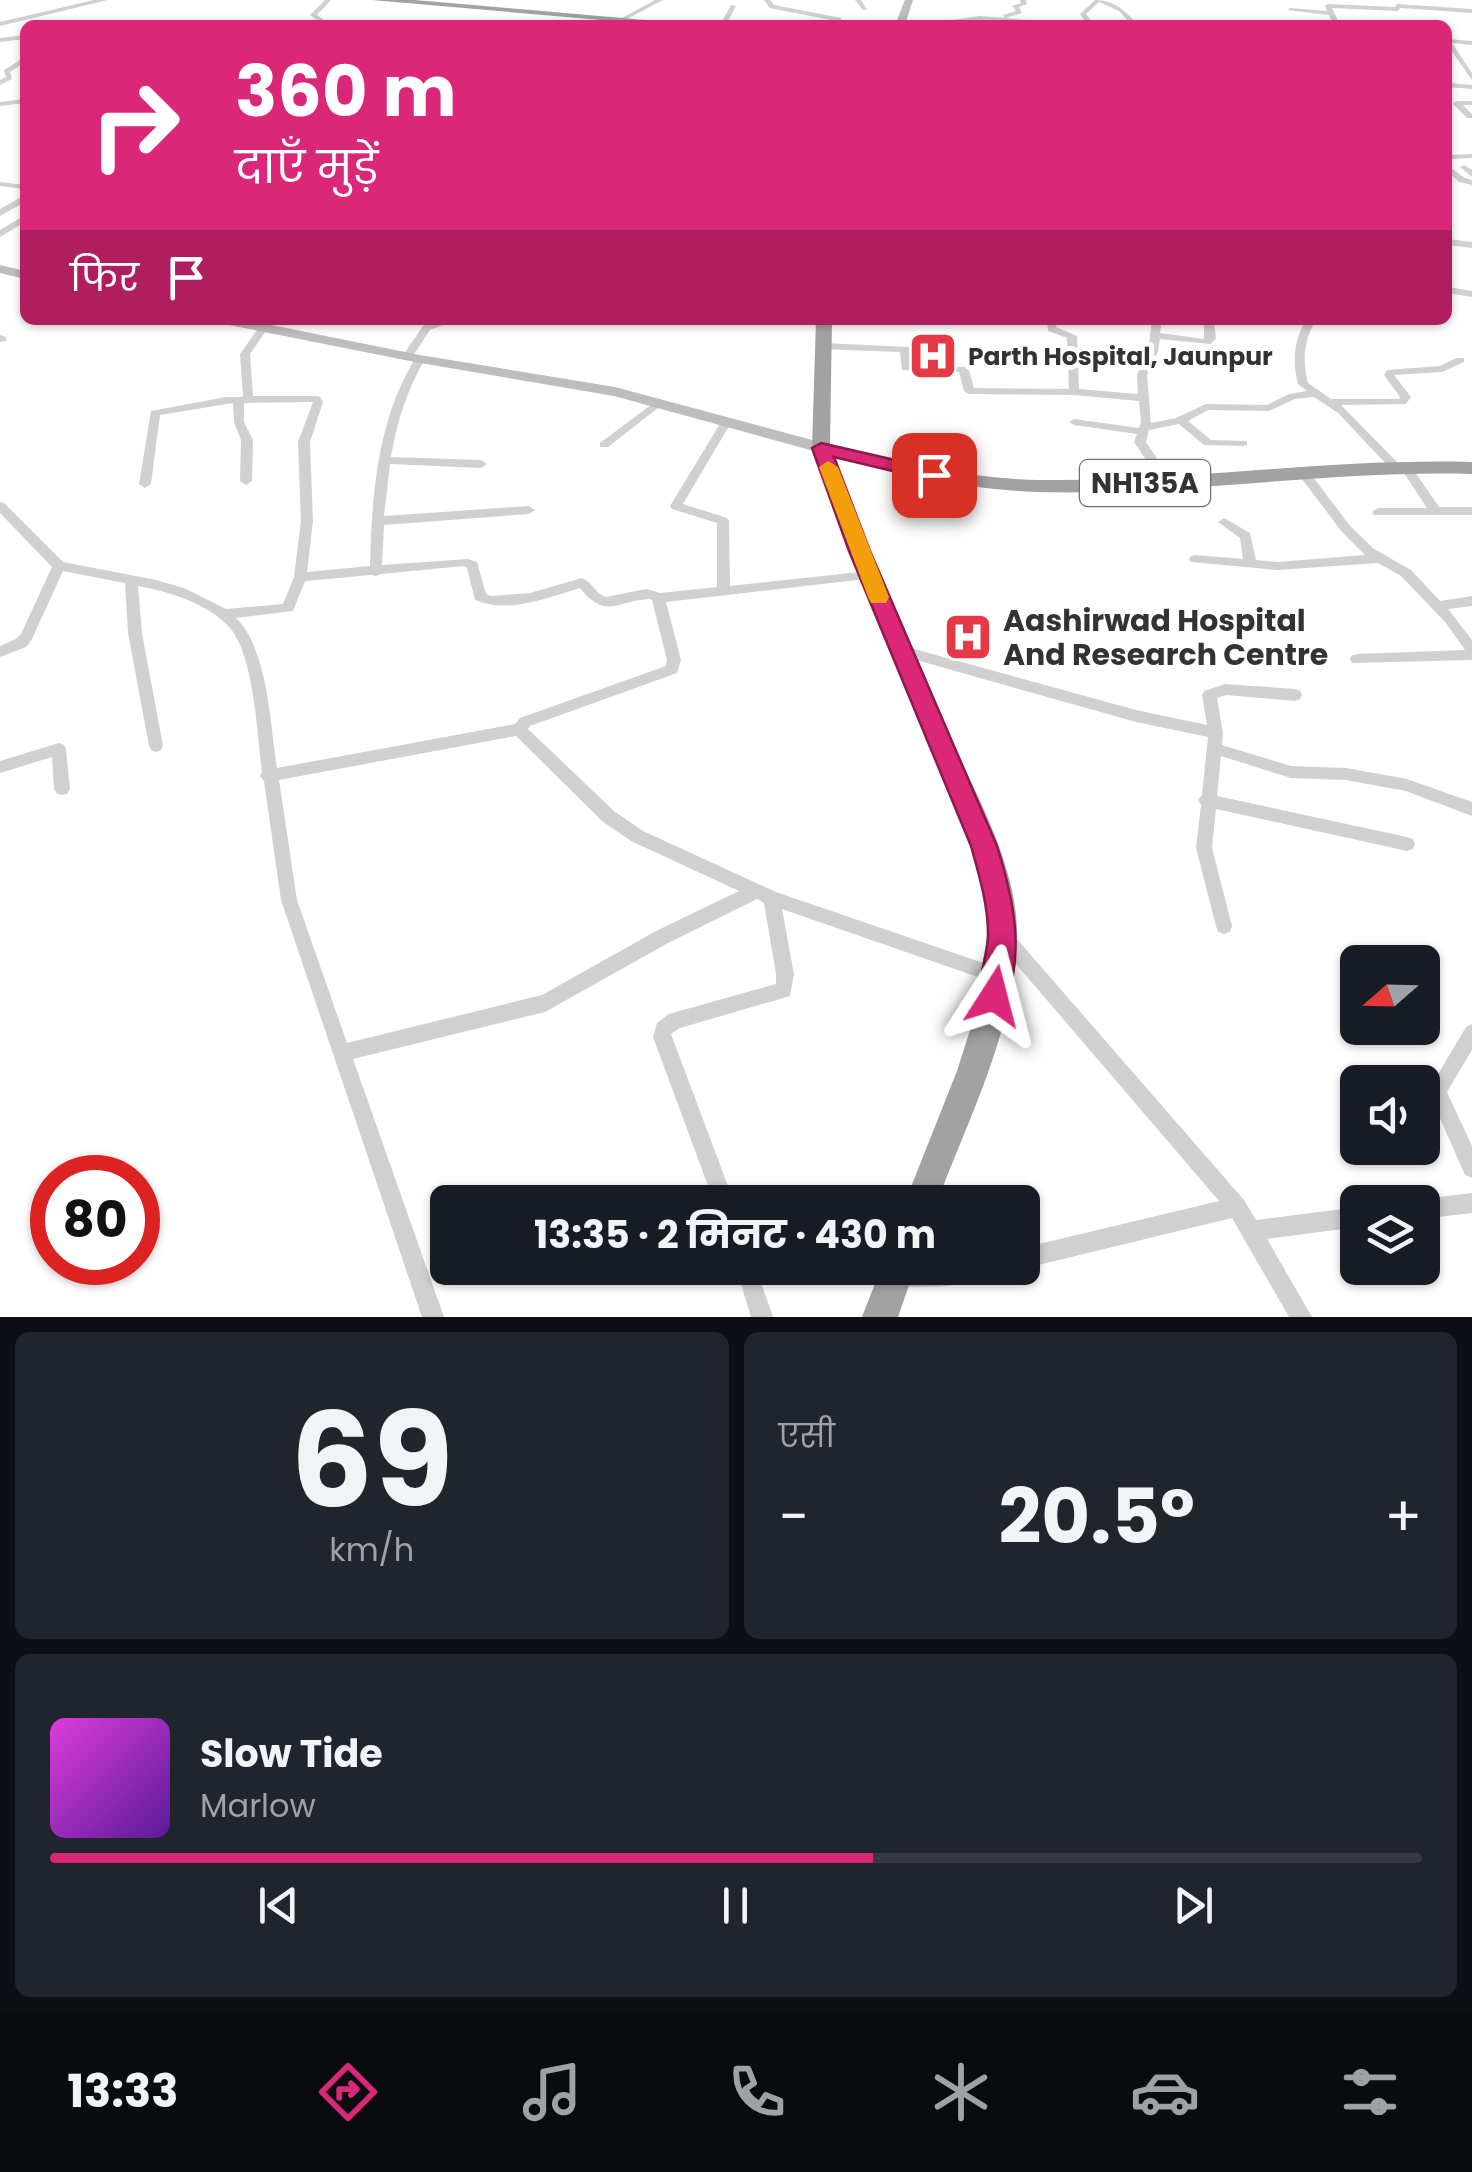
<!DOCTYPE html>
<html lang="hi">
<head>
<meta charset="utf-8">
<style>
	:root { --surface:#171b24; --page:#20242c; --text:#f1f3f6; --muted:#9ea1a6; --line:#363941; --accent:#db2777 }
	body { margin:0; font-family:Poppins,"Noto Sans Devanagari",sans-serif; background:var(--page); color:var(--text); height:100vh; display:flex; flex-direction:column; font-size:38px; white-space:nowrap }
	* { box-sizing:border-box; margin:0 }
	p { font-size:32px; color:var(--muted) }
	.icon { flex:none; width:55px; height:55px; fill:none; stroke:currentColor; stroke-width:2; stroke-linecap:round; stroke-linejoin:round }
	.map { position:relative; height:1317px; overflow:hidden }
	.panel { display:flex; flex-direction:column; gap:15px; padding:15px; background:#0d0f14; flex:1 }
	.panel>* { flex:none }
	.guide { position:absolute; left:20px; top:20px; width:1432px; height:305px; border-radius:15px; box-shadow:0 2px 8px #0004; background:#db2777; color:#fff; overflow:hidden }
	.needle { width:65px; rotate:250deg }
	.buttons { position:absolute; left:1340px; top:945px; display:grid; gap:20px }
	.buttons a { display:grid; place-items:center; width:100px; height:100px; border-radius:15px; background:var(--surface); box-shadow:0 2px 8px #0004; font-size:50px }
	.speed { position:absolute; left:30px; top:1155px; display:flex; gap:20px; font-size:50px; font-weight:700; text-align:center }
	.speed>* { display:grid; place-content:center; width:130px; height:130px; border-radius:50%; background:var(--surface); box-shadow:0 2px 8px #0004; line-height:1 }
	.speed .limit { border:15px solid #d22; background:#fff; color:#111 }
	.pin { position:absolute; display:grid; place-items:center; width:85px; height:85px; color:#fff; margin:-42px; border-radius:20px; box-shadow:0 5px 15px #0006 }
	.me { position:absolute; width:110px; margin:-55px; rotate:9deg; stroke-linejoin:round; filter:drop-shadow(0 0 8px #0008) }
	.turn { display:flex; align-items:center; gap:35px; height:210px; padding:0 50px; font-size:45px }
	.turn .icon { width:130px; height:130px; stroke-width:2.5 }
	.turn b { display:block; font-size:70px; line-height:85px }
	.then { display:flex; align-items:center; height:95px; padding:0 50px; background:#0003; gap:20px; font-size:38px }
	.big { font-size:75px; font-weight:700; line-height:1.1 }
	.panel .tile { flex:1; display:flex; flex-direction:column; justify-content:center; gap:15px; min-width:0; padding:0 35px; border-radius:15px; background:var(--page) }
	.panel .dial { align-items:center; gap:0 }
	.dial b { font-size:130px; line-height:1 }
	.song { display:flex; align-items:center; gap:30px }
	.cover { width:120px; height:120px; border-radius:15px; background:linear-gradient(135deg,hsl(300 70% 55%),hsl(270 70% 35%)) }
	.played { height:10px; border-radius:5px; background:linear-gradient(90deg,var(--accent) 60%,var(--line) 60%) }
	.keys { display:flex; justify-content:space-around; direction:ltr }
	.heat { display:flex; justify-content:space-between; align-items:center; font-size:55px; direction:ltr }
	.panel .tiles { flex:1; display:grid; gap:15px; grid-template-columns:1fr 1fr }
	.tile:last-child { grid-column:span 2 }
	.trip { position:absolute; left:430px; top:1185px; width:610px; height:100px; border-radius:15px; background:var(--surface); box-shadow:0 2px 8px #0004; font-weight:700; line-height:100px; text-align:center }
	.tabs { display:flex; height:160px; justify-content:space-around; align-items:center; background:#090b0e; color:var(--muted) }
	.tabs .icon { width:70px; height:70px }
	.tabs .active { color:var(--accent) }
	.tabs b { font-size:45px; color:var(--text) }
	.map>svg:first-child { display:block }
</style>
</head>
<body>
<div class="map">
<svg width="1472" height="1317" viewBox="0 0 1472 1317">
	<rect width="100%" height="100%" fill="#fff"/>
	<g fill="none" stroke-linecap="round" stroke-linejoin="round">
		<!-- minor -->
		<g fill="#d0d0d0" fill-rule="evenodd">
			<path d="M325 0H331L317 15 324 20V25H318V21L310 15Z"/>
			<path d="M655 0H663L625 20 620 19Z"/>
			<path d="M764 0H770L774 5 841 18 843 25H837L836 21 770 8Z"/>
			<path d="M855 0H861L867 10H863Z"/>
			<path d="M1020 0H1026L1027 4 1019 7 1022 13 1005 18 1087 25 980 20 915 25 980 16 1005 18 1003 15 1016 11 1012 6 1021 3Z"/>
			<path d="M1095 0C1114 0 1126 11 1138 25H1132L1119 11 1099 2 1086 14 1094 25H1088L1080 14Z"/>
			<path d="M1328 4 1395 7 1397 4 1472 9V13L1400 8 1398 11 1332 8 1340 25H1334L1329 15 1287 10 1290 8 1327 11 1325 6Z"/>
			<path d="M731 5 736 6 726 25H720Z"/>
			<path d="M1298 22 1315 25H1296Z"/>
			<path d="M25 35V39L0 42V38Z"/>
			<path d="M1448 39 1472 41V45L1452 43 1472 73V80L1448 46Z"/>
			<path d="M25 57V62L10 72 12 79 0 85V80L6 77 4 70Z"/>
			<path d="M1448 83 1472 85V89L1448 87Z"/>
			<path d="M25 99V103L0 106V102Z"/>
			<path d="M1457 101H1472V105H1463L1472 114V118H1467L1454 105 1453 103Z"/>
			<path d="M1472 154V158L1448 159V155Z"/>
			<path d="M1464 165 1472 170V177L1460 167Z"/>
			<path d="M1448 166 1465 178 1472 180V185L1459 182 1448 172Z"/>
			<path d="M0 182 25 185V189L0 186Z"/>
			<path d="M25 195V202L0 216V209Z"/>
			<path d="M25 215V222L0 237V230Z"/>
			<path d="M1448 239 1472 242V248L1448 245Z"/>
			<path d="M1448 287 1472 291V297L1448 293Z"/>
			<path d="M441 320H456L430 330 411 359H403L402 357 423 326Z"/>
			<path d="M1047 320H1057L1056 327 1077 336 1079 389 1138 394 1137 375 1148 351 1152 320H1162L1160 333 1204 339V320H1214L1216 339 1210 344 1160 339 1158 351 1147 375 1151 423 1176 418 1206 404 1267 405 1289 394 1307 391 1298 384C1292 361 1294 340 1306 320H1316C1304 340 1302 360 1308 383L1331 399H1399L1400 397 1384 375 1387 370 1440 366 1456 358H1464V362L1442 372 1394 375 1411 397 1406 404 1341 405 1400 465 1409 463 1439 507H1472V515H1374L1372 512 1378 508H1427L1400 467 1391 469 1338 413 1314 397 1295 399 1269 411 1208 410 1188 421 1211 440 1247 441V445L1243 446 1204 445 1179 424 1149 430 1146 442 1162 466 1165 482 1159 486 1153 482 1150 466 1134 442 1137 434 1074 425 1069 422 1074 419 1139 428 1141 422 1139 401 1074 395 969 394 964 391 959 372 902 370 900 352 823 349 818 346 823 343 909 347 911 365 968 367 974 388 1069 389 1067 338 1048 331Z"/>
			<path d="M263 325 268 328 250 354 253 396H316L320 397 323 402 310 442 313 521 307 572 370 566C372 494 377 420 416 357L420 356 425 359C407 390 397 421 391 457L481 460 487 464 481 468 390 464 384 516 529 506 535 510 529 514 384 525 382 565 468 559 477 562 486 594 491 596 530 593 582 578C593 582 595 594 606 597L646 589 660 593 717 587V523L672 509 670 506 723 419H731L732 421 683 504 727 518 729 521 730 586 869 571 875 575 874 578 666 602 681 660 677 673 530 726 528 729 614 811 643 831 776 892 998 968 1004 970 1007 976 1004 982 998 984 782 909 794 974 790 996 680 1028 671 1034 734 1202H714L653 1037 657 1023 669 1014 776 984V974L764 903 757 899 668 943 545 1012 353 1059 444 1317H422L281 900 264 781 260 776 262 772C257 733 254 656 230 628 208 603 169 592 138 586L142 633 163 746 161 750 156 752 151 750 149 746 128 633 125 583 63 571 31 641 26 647 0 657V646L16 639 21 634 52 567 0 513V502L4 503 63 562 156 580 184 588 226 609 283 604 294 577 301 521 298 442 313 402 244 403V422L253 440 252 481 246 485 240 481 241 440 234 422 233 403 160 415 151 484 145 488 139 484 151 411 226 397H243L240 354 260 326ZM463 566 467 568 475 600C510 614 546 598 580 588 605 620 617 601 649 599L652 600 667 660 666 666 520 718 515 724 277 768C270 724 268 649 236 618L293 611 305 581 371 575 376 576 381 574ZM516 736 602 821 631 841 739 891 656 931 542 995 347 1043 297 900 279 780Z"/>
			<path d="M0 335 6 337V341L0 342Z"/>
			<path d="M659 399 664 402 663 404 608 447H600V443Z"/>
			<path d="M1303 468 1307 469 1350 526 1374 549 1411 570 1440 601 1472 596V606L1448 609 1472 640V660L1352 663 1350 659 1352 655 1357 654 1465 650 1446 623 1401 576 1378 563 1277 570 1191 562 1189 559 1191 556 1195 555 1243 559 1240 538 1218 522 1224 518 1250 533 1256 560 1277 562 1365 555 1342 532 1299 475V469Z"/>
			<path d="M900 645 1136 710 1207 725 1202 695 1204 691 1225 684 1295 689 1300 691 1302 695 1300 699 1295 701 1226 695 1217 698 1223 733 1222 745 1291 766 1346 768 1407 779 1472 802V816L1406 791 1346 780 1291 778 1221 756 1217 796 1407 837 1413 839 1415 844 1413 849 1407 851 1216 809 1212 848 1232 926 1230 932 1224 934 1218 932 1216 926 1196 848 1201 805 1198 800 1202 795 1208 737 1136 722 895 654 893 650 895 646Z"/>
			<path d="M59 743 64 745 66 749 70 789 67 794 62 795 57 794 54 789 52 757 0 773V761Z"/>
			<path d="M1004 929 1010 931 1244 1200 1256 1220 1358 1207V1227L1267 1239 1312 1317H1289L1232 1218 1022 1269 1017 1268H1022V1248L1219 1201 998 943 995 937 998 931Z"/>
			<path d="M1472 1024V1050L1447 1092 1472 1146V1178L1465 1175 1428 1091 1466 1027Z"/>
			<path d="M1472 1193V1213L1422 1219V1202H1415L1422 1199Z"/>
			<path d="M736 1268H756L773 1317H751Z"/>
			<path d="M890 1268H997L994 1275C963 1288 928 1287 895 1287L888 1283 884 1276Z"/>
		</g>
		<!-- tertiary -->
		<path fill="#d0d0d0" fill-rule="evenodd" d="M94 0H108L0 26V22Z"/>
		<!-- secondary -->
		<g fill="#bdbdbd" fill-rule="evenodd">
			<path d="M905 0H913L905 25H895Z"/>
			<path d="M0 265 25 271V279L0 273Z"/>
			<path d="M217 320H246L420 355 615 387 827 444 829 448 821 453 614 396 420 363 224 324Z"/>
		</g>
		<!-- trunk -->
		<g fill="#a2a2a2" fill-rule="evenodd">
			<path d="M372 0H415L702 25H658Z"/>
			<path d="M816 320H832L830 445C899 461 969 479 1040 480 1184 482 1327 458 1472 462V474C1326 470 1182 496 1037 492 968 490 900 474 834 457 868 547 906 636 945 725 973 791 1020 867 1017 941 1013 1032 969 1118 937 1202H905L957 1071 979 1002 986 968 988 913 971 846 849 551 812 448Z"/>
			<path d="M881 1268H915L898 1317H862Z"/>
		</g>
	</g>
	<!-- route -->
	<path fill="#db2777" stroke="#8e194d" stroke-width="2.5" d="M821 443 934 469 943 475 934 481 834 457 870 551 997 846C1013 897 1026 954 1004 1006L994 1011 983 1006C974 984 988 958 988 934 988 904 979 875 971 846L849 551 812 448Z"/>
	<!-- slow -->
	<path fill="#f59e0b" d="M828 461 838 467 889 597 886 603H871L868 597 819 467Z"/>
	<!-- icons -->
	<defs>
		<g id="hospital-square" transform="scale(2.5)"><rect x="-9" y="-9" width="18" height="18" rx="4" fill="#e63946" stroke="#fff"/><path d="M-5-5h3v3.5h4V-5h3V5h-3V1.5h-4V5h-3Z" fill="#fff"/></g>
	</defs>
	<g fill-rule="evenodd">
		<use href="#hospital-square" x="933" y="356"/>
		<use href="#hospital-square" x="968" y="637"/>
	</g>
	<g text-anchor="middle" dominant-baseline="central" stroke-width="10" stroke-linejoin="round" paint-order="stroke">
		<!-- far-poi labels -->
		<g font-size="25" font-weight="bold" fill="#333" stroke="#fff" text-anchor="start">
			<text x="968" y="356">Parth Hospital, Jaunpur</text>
		</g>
		<!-- shield labels -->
		<rect fill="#fff" stroke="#707070" stroke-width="2.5" x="1080" y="460" width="130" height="46" rx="8"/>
		<g font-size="28" font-weight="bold" fill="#333">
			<text x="1145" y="483">NH135A</text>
		</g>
		<!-- poi labels -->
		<g font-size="30" font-weight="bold" fill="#333" stroke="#fff" text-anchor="start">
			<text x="1003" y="620">Aashirwad Hospital<tspan x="1003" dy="34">And Research Centre</tspan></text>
		</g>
	</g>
</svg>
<div class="buttons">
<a><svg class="needle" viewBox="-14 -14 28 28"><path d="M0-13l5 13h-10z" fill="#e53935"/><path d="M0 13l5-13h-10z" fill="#9ea1a6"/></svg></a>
<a><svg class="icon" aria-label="sound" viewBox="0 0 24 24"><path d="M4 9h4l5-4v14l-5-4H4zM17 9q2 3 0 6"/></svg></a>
<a><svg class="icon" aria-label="layers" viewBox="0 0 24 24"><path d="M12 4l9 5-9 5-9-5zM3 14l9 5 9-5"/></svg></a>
</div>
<div class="speed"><div class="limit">80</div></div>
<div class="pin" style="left:934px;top:475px;background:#d93025"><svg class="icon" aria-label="arrive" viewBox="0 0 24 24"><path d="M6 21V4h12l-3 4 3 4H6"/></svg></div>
<svg class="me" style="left:994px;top:996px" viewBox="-20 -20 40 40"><path d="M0-17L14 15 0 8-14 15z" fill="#db2777" stroke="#fff" stroke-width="4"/></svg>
<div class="trip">13:35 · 2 मिनट · 430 m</div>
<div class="guide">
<div class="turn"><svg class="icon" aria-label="right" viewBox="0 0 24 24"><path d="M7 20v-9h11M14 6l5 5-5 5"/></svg><div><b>360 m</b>दाएँ मुड़ें</div></div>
<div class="then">फिर<svg class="icon" aria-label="arrive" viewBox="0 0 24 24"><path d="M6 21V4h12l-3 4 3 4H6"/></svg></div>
</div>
</div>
<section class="panel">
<div class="tiles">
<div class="tile dial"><b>69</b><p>km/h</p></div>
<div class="tile"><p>एसी</p>
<div class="heat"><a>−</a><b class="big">20.5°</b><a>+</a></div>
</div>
<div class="tile">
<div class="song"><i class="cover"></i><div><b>Slow Tide</b><p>Marlow</p></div></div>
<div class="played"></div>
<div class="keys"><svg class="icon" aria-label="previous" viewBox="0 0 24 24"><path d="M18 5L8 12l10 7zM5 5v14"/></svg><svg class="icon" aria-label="pause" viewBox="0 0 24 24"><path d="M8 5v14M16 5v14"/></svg><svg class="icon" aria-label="next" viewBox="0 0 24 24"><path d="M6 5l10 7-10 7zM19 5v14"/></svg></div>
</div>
</div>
</section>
<nav class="tabs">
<b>13:33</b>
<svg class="icon active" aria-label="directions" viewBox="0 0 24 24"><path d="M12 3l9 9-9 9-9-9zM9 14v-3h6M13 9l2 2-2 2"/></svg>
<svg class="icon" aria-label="music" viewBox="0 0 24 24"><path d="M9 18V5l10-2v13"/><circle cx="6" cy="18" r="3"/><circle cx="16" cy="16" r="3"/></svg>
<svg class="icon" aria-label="phone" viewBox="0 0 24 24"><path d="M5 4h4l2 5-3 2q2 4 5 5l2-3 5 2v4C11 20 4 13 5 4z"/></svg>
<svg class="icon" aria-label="climate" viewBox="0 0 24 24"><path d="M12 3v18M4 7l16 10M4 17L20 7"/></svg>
<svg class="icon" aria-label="car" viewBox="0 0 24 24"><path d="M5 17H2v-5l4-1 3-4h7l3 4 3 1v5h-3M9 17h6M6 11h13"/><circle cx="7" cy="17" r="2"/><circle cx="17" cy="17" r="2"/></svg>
<svg class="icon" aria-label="filters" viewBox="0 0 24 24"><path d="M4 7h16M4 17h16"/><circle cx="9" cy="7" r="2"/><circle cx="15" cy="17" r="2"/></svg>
</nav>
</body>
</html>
